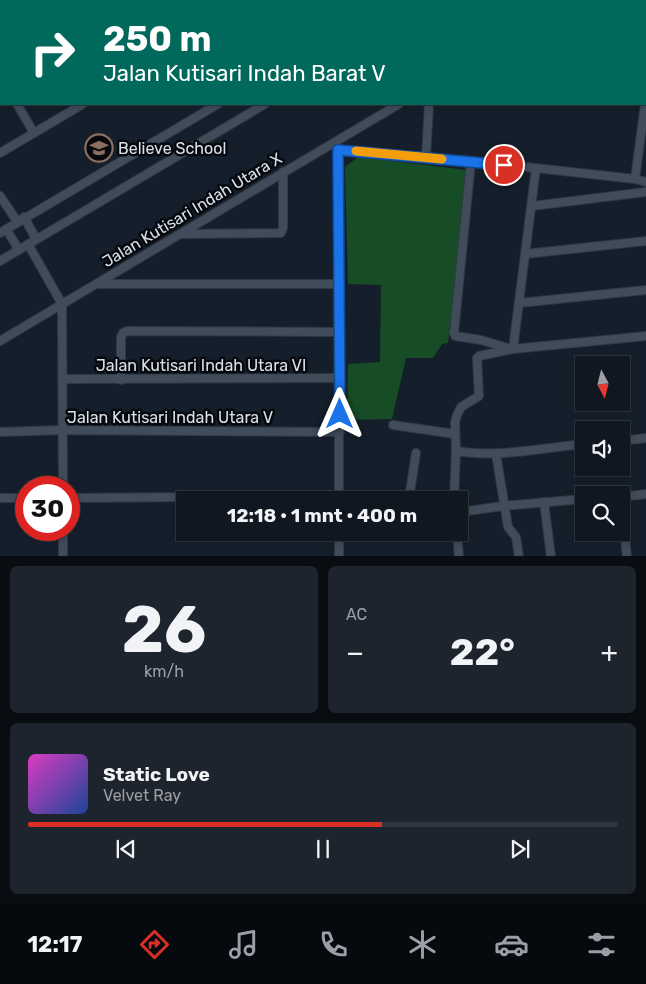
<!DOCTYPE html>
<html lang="id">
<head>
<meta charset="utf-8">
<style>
	:root { --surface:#101720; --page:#1e242d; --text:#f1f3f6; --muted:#9c9fa5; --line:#30363e; --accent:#d93025 }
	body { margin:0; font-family:Rubik,sans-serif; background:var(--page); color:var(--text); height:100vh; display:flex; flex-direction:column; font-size:19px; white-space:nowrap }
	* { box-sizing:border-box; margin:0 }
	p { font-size:16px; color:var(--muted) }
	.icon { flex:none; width:28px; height:28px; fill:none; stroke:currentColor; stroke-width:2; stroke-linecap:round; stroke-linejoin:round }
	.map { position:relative; height:556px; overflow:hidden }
	.details { display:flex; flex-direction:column; gap:10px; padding:10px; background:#090d12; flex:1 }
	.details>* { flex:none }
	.hud { position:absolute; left:0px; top:0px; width:646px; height:105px; box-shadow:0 2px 8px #0003,0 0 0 1px var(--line); background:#00695c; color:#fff; overflow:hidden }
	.needle { width:32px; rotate:173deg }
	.buttons { position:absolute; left:575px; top:356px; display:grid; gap:10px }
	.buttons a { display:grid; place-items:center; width:55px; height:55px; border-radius:0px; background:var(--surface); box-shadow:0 2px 8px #0003,0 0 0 1px var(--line); font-size:25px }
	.speed { position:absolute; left:15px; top:476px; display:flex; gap:10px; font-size:25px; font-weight:700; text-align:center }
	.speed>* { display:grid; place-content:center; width:65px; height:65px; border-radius:50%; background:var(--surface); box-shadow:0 2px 8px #0003,0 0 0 1px var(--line); line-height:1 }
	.speed .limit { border:8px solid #d22; background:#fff; color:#111 }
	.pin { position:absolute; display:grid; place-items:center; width:42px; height:42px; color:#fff; margin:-21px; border:2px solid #fff; border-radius:50%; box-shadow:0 1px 5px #0007 }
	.me { position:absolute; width:55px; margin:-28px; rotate:0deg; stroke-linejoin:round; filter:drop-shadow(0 0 4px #0008) }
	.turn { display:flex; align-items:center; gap:18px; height:105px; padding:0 20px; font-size:22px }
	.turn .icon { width:65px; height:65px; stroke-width:2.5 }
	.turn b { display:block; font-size:35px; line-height:42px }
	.big { font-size:38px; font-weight:700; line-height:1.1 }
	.details .widget { flex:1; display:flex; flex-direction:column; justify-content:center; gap:8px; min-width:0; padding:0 18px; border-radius:8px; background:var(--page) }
	.details .dial { align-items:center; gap:0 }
	.dial b { font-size:65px; line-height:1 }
	.song { display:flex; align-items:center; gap:15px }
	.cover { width:60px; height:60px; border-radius:8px; background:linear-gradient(135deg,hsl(310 70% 55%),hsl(220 70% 35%)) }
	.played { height:5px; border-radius:2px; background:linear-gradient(90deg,var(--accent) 60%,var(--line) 60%) }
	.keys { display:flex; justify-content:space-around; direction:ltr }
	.heat { display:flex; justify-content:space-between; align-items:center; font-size:28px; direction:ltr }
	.details .tiles { flex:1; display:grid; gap:10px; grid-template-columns:1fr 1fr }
	.widget:last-child { grid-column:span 2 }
	.trip { position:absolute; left:176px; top:491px; width:292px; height:50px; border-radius:0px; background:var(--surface); box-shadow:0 2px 8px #0003,0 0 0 1px var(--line); font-weight:700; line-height:50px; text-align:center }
	.tabs { display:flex; height:80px; justify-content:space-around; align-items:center; background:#06090d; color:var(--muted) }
	.tabs .icon { width:35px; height:35px }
	.tabs .current { color:var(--accent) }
	.tabs b { font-size:22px; color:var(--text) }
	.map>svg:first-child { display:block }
</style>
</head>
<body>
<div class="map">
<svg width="646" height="557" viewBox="0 0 646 557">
	<rect width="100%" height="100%" fill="#151f2b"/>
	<!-- green -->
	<path fill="#174d26" d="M358 157 467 170 448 343 442 344 433 358H406L392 419 347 420 348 364 380 362 381 285 348 284 345 167Z"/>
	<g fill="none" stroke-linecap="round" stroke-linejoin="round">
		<!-- river -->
		<g stroke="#11315e" stroke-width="12">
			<path d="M476 0 481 1"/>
			<path d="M252 1 255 0"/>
			<path d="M645 26H646"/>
		</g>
		<!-- street casing -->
		<g stroke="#313842" stroke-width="10">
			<g id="street">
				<path d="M335 0V1"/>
				<path d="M273 1 276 0"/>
				<path d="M395 1H402"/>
				<path d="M0 26H1"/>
				<path d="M0 75 1 77"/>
				<path d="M17 104 34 133"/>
				<path d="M336 146 338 150 471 161 635 179 646 182"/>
				<path d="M338 150 339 500"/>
				<path d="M0 153 83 104"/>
				<path d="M426 157 429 104"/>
				<path d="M471 161 454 333 455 336 481 340 511 349"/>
				<path d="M635 179 646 97"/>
				<path d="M0 196 17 221"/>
				<path d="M532 206 646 192"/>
				<path d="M24 217 36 239"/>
				<path d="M6 229 19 250"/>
				<path d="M0 233 218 104"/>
				<path d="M181 234 281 233 283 228V172"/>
				<path d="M28 244 62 304 63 488"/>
				<path d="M525 254 646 241"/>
				<path d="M0 261 265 104"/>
				<path d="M96 284H340"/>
				<path d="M519 303 646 290"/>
				<path d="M0 341 399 104"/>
				<path d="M513 349 536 168"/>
				<path d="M64 379 340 378"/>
				<path d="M121 380V337L123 333 127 331 340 332"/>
				<path d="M393 425 455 434"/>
				<path d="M0 432 63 430 340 432"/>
				<path d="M621 441 646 438"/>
				<path d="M456 451C498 458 541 448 584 444"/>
				<path d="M496 454 508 527 516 537 519 557"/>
				<path d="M621 497 646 494"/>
				<path d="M0 498H26"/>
				<path d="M69 498 339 496 429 500"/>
				<path d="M409 499 416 453"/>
				<path d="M621 499 627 557"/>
				<path d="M454 500 456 451 455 422 457 415 461 407 479 396 477 358 479 356 513 349 646 336"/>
				<path d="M544 502 551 557"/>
				<path d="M460 512 503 506 584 499"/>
				<path d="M457 532 459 557"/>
				<path d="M63 557V530"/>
				<path d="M339 557V532"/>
			</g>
		</g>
		<!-- street -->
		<use href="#street" stroke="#414c5b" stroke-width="8"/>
	</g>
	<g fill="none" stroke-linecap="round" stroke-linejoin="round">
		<!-- route casing -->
		<g stroke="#114b97" stroke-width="12">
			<path id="route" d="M340 414 338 150 504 165"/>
		</g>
		<!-- route -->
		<use href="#route" stroke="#1a73e8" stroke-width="9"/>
		<!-- slow -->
		<path stroke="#f59e0b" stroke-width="9" d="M356 151 442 159"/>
	</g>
	<!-- icons -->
	<defs>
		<g id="school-ring" transform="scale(1.4375)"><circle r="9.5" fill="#05090e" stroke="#8d6e63" stroke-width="1.5"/><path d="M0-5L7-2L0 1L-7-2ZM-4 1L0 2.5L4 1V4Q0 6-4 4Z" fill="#8d6e63"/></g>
	</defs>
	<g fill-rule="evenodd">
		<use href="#school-ring" x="99" y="148"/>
	</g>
	<g text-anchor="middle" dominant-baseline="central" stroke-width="5" stroke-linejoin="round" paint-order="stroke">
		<!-- poi labels -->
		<g font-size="16" fill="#d9e0e9" stroke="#05090e" text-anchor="start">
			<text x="118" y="148">Believe School</text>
		</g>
		<!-- street labels -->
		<g font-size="16" fill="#d9e0e9" stroke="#05090e">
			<text transform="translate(192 210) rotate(-31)">Jalan Kutisari Indah Utara X</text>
			<text x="201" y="365">Jalan Kutisari Indah Utara VI</text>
			<text x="170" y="417">Jalan Kutisari Indah Utara V</text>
		</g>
	</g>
</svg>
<div class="buttons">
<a><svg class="needle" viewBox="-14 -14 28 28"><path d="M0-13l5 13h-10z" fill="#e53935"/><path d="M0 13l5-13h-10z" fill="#9c9fa5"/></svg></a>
<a><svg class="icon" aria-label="sound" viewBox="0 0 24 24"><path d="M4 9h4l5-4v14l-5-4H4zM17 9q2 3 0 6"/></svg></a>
<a><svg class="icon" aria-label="search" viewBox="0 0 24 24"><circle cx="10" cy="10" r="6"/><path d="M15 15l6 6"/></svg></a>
</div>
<div class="speed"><div class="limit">30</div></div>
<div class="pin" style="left:504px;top:165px;background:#d93025"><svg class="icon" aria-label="arrive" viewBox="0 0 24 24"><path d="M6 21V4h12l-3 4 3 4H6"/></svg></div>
<svg class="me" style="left:340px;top:414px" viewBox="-20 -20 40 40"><path d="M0-17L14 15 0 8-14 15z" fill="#1a73e8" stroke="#fff" stroke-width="4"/></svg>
<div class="trip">12:18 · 1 mnt · 400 m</div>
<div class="hud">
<div class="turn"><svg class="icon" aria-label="right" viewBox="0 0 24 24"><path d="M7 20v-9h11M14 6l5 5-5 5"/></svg><div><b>250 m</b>Jalan Kutisari Indah Barat V</div></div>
</div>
</div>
<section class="details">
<div class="tiles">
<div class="widget dial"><b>26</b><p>km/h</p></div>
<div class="widget"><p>AC</p>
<div class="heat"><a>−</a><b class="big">22°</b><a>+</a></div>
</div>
<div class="widget">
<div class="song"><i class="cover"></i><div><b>Static Love</b><p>Velvet Ray</p></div></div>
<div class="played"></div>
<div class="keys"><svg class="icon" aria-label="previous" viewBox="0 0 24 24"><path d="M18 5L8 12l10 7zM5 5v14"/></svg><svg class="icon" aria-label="pause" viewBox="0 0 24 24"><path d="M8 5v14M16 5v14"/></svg><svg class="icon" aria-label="next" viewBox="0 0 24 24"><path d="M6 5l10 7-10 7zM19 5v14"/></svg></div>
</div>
</div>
</section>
<nav class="tabs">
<b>12:17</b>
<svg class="icon current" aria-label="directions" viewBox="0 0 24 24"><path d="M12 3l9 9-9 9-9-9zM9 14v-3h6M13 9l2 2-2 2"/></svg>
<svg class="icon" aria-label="music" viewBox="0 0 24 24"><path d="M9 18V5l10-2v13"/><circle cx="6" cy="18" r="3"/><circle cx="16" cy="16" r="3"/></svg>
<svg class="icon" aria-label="phone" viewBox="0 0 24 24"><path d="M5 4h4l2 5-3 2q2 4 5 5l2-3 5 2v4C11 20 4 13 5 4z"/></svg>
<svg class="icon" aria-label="climate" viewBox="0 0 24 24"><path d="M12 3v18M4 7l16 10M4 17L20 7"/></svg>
<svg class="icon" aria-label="car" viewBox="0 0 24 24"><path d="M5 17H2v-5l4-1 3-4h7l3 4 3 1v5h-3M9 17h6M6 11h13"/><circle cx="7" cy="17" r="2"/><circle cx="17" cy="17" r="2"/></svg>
<svg class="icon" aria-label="filters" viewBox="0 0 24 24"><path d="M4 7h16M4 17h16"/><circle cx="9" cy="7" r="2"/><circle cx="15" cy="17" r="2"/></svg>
</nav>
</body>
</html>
